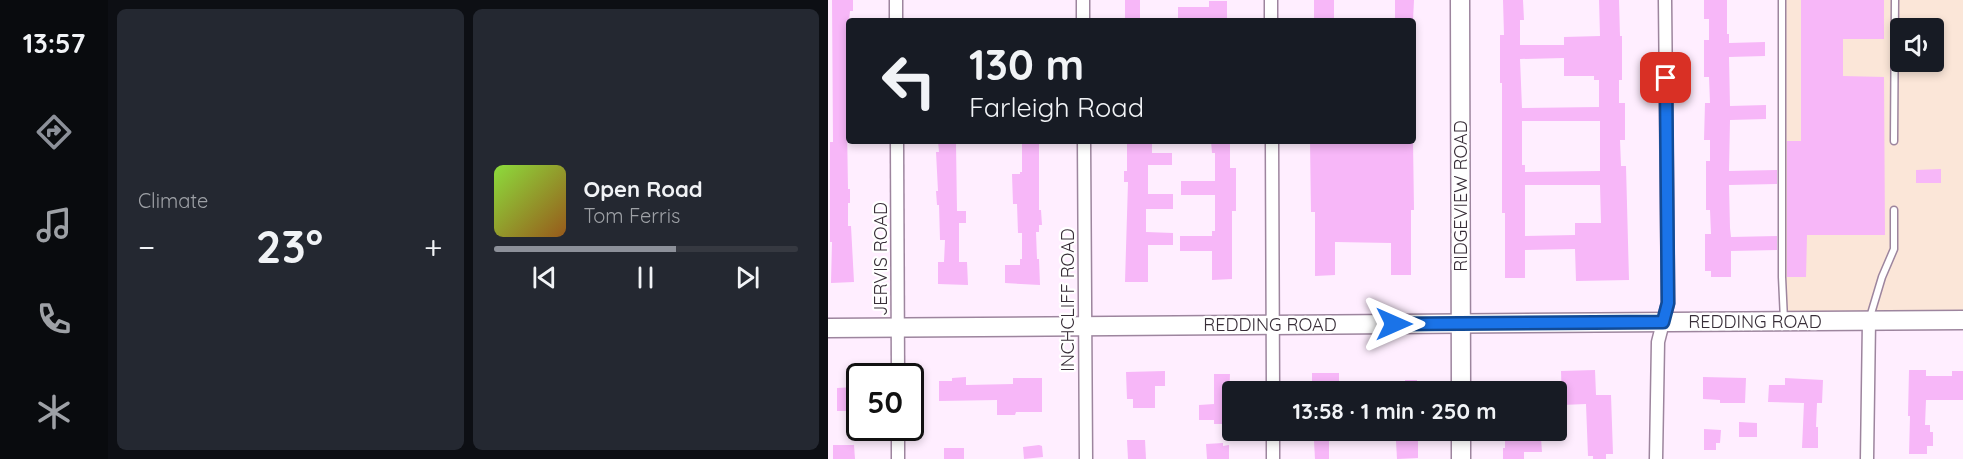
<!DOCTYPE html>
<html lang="en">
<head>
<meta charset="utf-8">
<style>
	:root { --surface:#171b24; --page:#242831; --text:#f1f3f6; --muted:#9ea1a6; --line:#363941; --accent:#8c9099 }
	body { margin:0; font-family:Quicksand,sans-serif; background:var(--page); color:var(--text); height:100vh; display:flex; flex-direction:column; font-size:22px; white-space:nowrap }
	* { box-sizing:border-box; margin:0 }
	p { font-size:20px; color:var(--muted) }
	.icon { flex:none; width:33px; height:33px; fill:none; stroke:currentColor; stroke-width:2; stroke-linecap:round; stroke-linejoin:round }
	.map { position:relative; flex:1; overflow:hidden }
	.side { display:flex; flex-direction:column; gap:9px; padding:9px; background:#0d0f14; width:720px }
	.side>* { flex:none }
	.guide { position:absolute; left:18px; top:18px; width:570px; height:126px; border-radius:6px; box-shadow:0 3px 9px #0003; background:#171b24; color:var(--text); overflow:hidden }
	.buttons { position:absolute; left:1062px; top:18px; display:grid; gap:12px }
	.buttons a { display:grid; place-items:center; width:54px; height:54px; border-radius:6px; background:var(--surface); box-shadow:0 3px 9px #0003; font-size:30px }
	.speed { position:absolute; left:18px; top:363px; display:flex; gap:12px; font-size:30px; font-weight:700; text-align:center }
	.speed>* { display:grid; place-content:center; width:78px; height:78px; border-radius:50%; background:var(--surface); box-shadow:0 3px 9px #0003; line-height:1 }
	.speed .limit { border:3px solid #111; border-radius:9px; background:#fff; color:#111 }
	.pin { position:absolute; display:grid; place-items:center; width:51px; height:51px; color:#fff; margin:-26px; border-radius:12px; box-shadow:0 3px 9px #0006 }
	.me { position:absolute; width:66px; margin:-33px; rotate:90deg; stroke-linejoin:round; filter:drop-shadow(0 0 4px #0008) }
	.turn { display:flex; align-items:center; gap:21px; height:126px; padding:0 24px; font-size:27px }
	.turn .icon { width:78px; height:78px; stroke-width:2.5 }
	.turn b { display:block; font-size:42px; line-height:51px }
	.big { font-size:45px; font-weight:700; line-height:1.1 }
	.side .card { flex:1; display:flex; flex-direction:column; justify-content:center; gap:9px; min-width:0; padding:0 21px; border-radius:9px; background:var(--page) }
	.song { display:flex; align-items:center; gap:18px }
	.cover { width:72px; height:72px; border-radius:9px; background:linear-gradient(135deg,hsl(90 70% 55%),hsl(30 70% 35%)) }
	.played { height:6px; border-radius:3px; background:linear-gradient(90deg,var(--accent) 60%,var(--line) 60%) }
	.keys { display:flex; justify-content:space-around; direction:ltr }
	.heat { display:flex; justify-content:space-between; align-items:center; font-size:33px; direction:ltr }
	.side .tiles { flex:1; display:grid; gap:9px; grid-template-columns:repeat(2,1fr) }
	.trip { position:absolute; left:394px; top:381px; width:345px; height:60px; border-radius:6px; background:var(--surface); box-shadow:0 3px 9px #0003; font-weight:700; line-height:60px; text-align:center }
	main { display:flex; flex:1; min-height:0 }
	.tabs { display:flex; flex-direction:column; width:108px; justify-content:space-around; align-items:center; background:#090b0e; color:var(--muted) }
	.tabs .icon { width:42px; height:42px }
	.tabs .current { color:var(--accent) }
	.tabs b { font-size:27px; color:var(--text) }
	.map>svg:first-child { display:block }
</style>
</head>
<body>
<main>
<nav class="tabs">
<b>13:57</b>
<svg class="icon current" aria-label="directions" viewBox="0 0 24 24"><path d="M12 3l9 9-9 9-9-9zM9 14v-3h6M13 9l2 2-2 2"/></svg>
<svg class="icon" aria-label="music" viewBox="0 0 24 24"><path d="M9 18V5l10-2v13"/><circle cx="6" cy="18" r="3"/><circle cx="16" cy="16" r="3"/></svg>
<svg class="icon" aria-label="phone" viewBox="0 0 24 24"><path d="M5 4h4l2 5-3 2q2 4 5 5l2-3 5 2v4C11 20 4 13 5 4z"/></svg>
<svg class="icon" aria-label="climate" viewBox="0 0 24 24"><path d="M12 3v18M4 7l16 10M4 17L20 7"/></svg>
</nav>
<section class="side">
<div class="tiles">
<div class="card"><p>Climate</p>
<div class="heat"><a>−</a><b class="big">23°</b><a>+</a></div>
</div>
<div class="card">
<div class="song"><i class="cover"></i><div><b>Open Road</b><p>Tom Ferris</p></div></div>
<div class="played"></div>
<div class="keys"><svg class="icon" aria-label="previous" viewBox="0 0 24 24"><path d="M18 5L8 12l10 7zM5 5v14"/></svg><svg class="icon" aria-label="pause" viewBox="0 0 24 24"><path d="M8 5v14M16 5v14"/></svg><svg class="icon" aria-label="next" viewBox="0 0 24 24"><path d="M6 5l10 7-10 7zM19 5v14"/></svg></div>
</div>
</div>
</section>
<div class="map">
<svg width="1135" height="459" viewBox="0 0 1135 459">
	<rect width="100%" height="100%" fill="#fef"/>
	<!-- commercial -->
	<path fill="#fbe6d8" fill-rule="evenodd" d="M954 0H1135V320L956 321ZM1072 28H1106V62H1072Z"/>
	<!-- building -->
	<g fill="#f7b7f8" fill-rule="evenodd">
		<path d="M4 0H25V11H22L21 21V126H19L20 189H22V203H20V226H23L26 282 3 283 4 242H2V142H5Z"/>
		<rect x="297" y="0" width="15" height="21"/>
		<rect x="486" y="0" width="20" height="21"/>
		<path d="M567 0H586L585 21H567Z"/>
		<path d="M675 0H695L696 20H692V45H736V37L772 36 771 0H791L792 36H794V80H791V103H797V140H792L793 166H798L801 280 748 281 747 249 697 250V278H677V213H674V83H672V35H676ZM736 58V76H766V80H771V107L694 108 692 59ZM694 121H772V171L697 172V165H694ZM697 185H772L773 223H747V235L697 236Z"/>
		<path d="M876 0H899V34H901V43L937 42V56L901 57 902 106 938 105V119L902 120 901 171 949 170V184L901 185 902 228 903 237 949 236V250L903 251V277H883V271H877V234H883L882 210H878V161H882V140H876L877 103H882L881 77H876V40H881V19H876Z"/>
		<path d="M973 0H1056V39H1015V76L1056 77 1057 235H979L978 277H959V141H973Z"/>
		<path d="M381 1H399V21H350V7H381Z"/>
		<path d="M110 141H125L126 143H128L129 211H138V223H131V262H139L140 285 110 284V262H116L117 240H112L111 205H109L108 191H110L108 152H111Z"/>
		<path d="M194 141H211V210H213L214 225H211V232H208L209 259H211L212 285 177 283V265H192V259H194V233H190L189 204H185L184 174H192V172H194Z"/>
		<path d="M299 141H324V153H344V165H320V194H345V209H318V232L345 233V245H320V282H297L300 182H296V171H299Z"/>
		<path d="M383 141H402V168H408V211H404V279L384 280V251H352V236H384V231H387V195H353V181H387V153H384Z"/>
		<path d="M482 141H585L586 210H583V275H563V243L507 242V275L487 276V212H483Z"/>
		<path d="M1113 169V183H1088V170Z"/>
		<path d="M767 370 768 395H783L785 454H778V459H765V456H760L758 404 734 405 733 371Z"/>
		<path d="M1081 370H1098V376H1124V371H1135V400H1098L1097 425H1102V432H1105V446H1099V454H1081L1082 416H1080Z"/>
		<path d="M337 371V386H327V408H305V399H299L298 372Z"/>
		<rect x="484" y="373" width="27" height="19"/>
		<path d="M386 374H402L400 424H386V420H371V405L386 404Z"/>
		<path d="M138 377V385L185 384V378H214V412H188L187 415H169V400L111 401V381H124V378Z"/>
		<path d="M875 377 918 378 917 403H892V400L875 399Z"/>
		<path d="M957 378 995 380 994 403H989L988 427H990V448H974L976 403 940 402 941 385H957Z"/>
		<rect x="577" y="380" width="12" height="12"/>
		<path d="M26 387V411H9V388Z"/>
		<path d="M911 422 929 423V437H911Z"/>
		<path d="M876 429 893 430 892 443H888V450H876Z"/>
		<path d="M677 436 713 438 714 452H696V459H675V448H677Z"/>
		<path d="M299 440H317L318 459H300Z"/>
		<path d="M590 440V458L569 459 568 441Z"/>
		<path d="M486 441H501V459H487Z"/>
		<path d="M395 443V446L401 445V459H379L378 444Z"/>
		<path d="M5 445H26L27 459H5Z"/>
		<path d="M211 445 214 446 215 457 196 459 195 447Z"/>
		<rect x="116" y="448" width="20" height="11"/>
	</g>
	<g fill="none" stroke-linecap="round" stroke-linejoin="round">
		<!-- lane casing -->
		<g stroke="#9d859e" stroke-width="9">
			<g id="lane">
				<path d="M954 0V277L956 320"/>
				<path d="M1066 141 1067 0"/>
				<path d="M1042 317 1054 277 1066 249V210"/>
			</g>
		</g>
		<!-- street casing -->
		<g stroke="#9d859e" stroke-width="15">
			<g id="street">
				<path d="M68 0V21"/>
				<path d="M255 0V21"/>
				<path d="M443 0V21"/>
				<path d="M69 141 70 376"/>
				<path d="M256 141 258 459"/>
				<path d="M444 141 445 392"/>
				<path d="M70 428V459"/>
				<path d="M445 430V459"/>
				<path d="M828 459 830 342 840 303 837 0"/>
				<path d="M1039 459 1041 321"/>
			</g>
		</g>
		<!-- secondary casing -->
		<g stroke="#9d859e" stroke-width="21">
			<g id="secondary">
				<path d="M632 0 633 392"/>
				<path d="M0 328 1135 320"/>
				<path d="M633 430V459"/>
			</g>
		</g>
		<!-- lane -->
		<use href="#lane" stroke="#fff" stroke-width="6"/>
		<!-- street -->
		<use href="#street" stroke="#fff" stroke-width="12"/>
		<!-- secondary -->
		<use href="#secondary" stroke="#fff" stroke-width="18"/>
	</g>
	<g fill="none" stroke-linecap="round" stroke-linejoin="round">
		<!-- route casing -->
		<g stroke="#114b97" stroke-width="15">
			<path id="route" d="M566 324 835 322 840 303 838 78"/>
		</g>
		<!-- route -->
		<use href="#route" stroke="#1a73e8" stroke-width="10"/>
	</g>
	<g text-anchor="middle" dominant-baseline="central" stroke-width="4.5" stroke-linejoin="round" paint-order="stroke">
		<!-- street labels -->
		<g font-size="18" fill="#382e38" stroke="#fff">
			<text transform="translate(632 196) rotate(-90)">RIDGEVIEW ROAD</text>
			<text transform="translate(52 259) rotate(-90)">JERVIS ROAD</text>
			<text transform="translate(239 300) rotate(-90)">INCHCLIFF ROAD</text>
			<text x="927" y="321">REDDING ROAD</text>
			<text x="442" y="324">REDDING ROAD</text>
		</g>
	</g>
</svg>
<div class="buttons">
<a><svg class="icon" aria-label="sound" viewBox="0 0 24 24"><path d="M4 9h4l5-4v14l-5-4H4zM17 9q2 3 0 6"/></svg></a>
</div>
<div class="speed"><div class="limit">50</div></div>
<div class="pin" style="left:838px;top:78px;background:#d93025"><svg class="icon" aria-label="arrive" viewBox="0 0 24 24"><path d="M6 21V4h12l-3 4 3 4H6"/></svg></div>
<svg class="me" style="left:566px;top:324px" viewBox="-20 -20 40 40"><path d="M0-17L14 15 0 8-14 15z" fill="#1a73e8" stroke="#fff" stroke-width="4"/></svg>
<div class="trip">13:58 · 1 min · 250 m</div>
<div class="guide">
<div class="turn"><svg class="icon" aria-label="left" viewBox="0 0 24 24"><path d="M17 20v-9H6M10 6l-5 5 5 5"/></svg><div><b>130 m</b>Farleigh Road</div></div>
</div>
</div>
</main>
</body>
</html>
